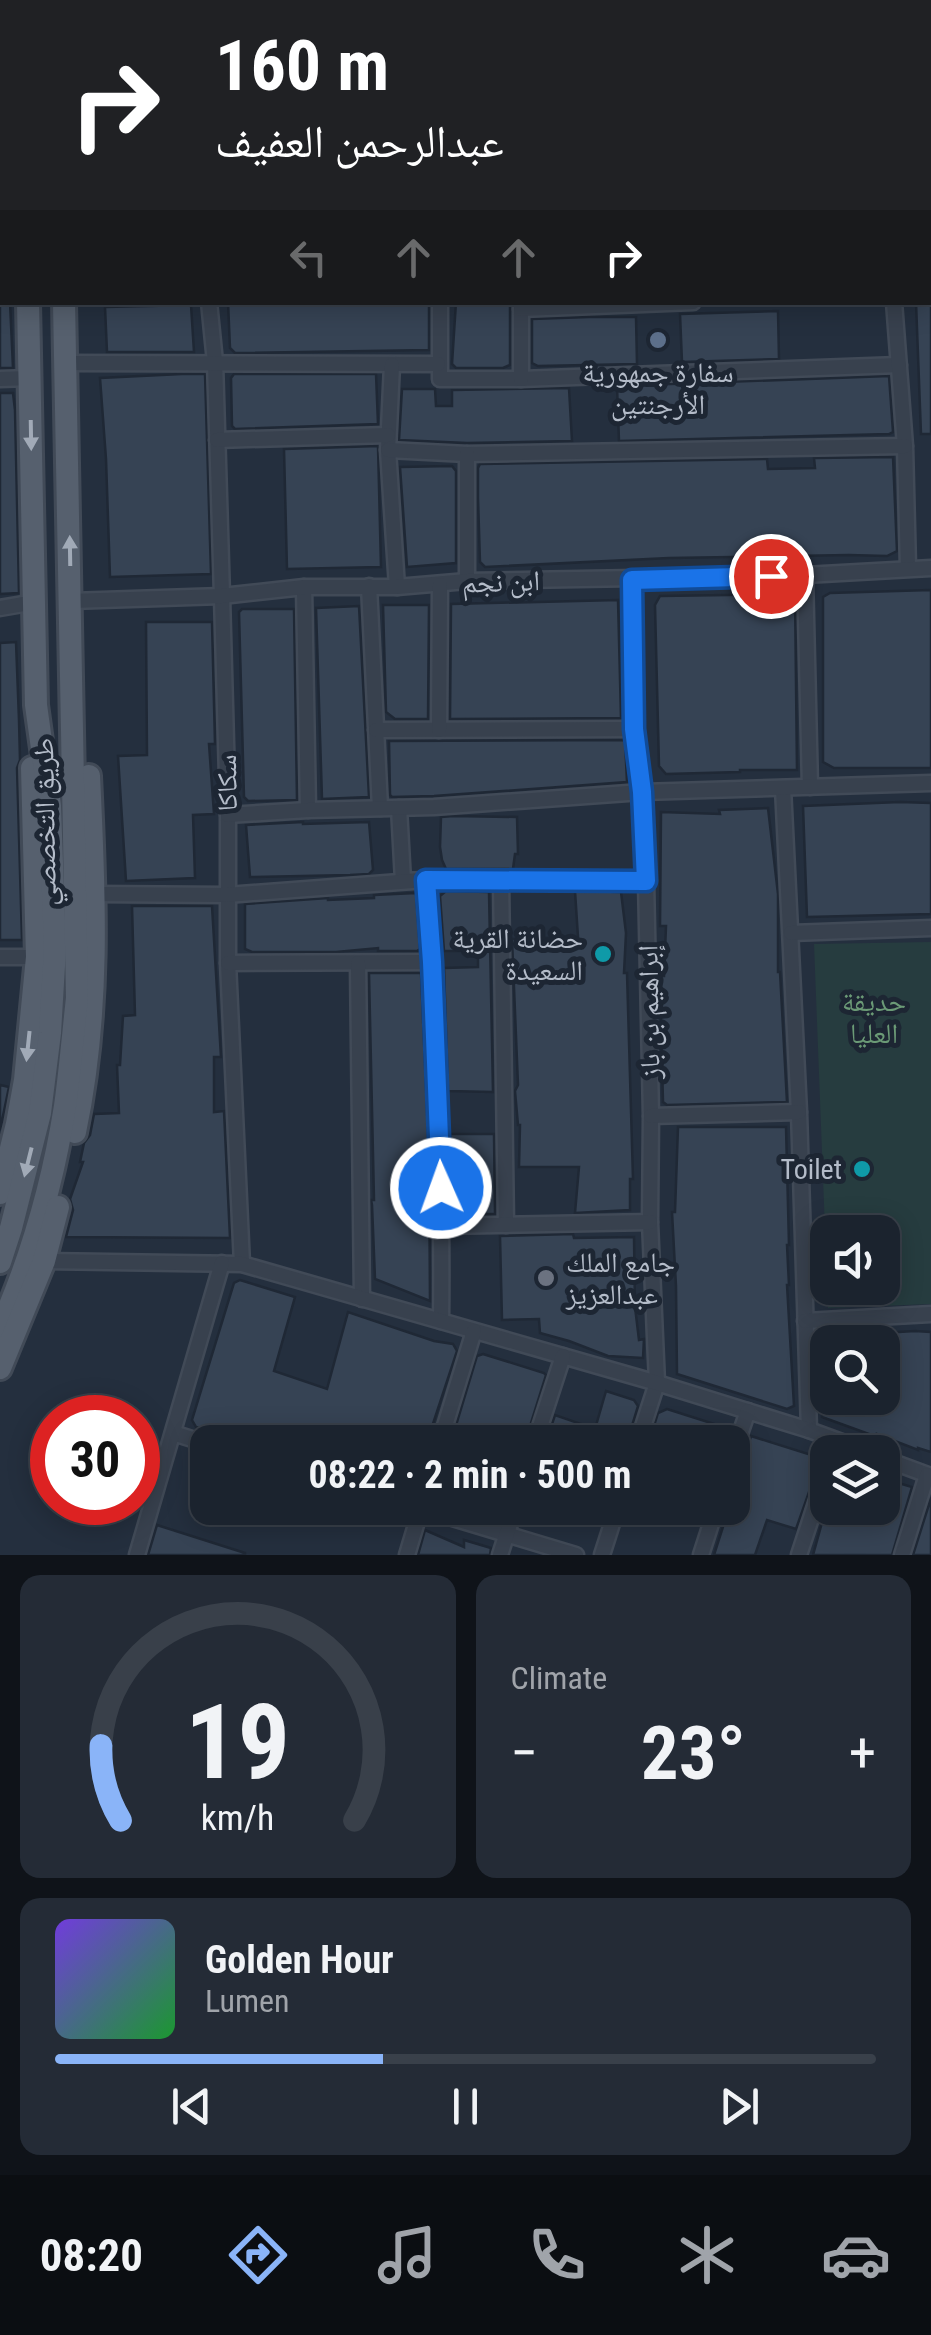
<!DOCTYPE html>
<html lang="en">
<head>
<meta charset="utf-8">
<style>
	:root { --surface:#1b232e; --page:#242b36; --text:#f1f3f6; --muted:#a0a4aa; --line:#39404a; --accent:#8ab4f8 }
	body { margin:0; font-family:"Roboto Condensed","Noto Naskh Arabic",sans-serif; background:var(--page); color:var(--text); height:100vh; display:flex; flex-direction:column; font-size:38px; white-space:nowrap }
	* { box-sizing:border-box; margin:0 }
	p { font-size:32px; color:var(--muted) }
	.icon { flex:none; width:55px; height:55px; fill:none; stroke:currentColor; stroke-width:2; stroke-linecap:round; stroke-linejoin:round }
	.map { position:relative; height:1555px; overflow:hidden }
	.details { display:flex; flex-direction:column; gap:20px; padding:20px; background:#0f1319; flex:1 }
	.details>* { flex:none }
	.banner { position:absolute; left:0px; top:0px; width:932px; height:305px; box-shadow:0 5px 25px #0003,0 0 0 2px var(--line); background:#202124; color:#fff; overflow:hidden }
	.controls { position:absolute; left:810px; top:1215px; display:grid; gap:20px }
	.controls a { display:grid; place-items:center; width:90px; height:90px; border-radius:20px; background:var(--surface); box-shadow:0 5px 25px #0003,0 0 0 2px var(--line); font-size:50px }
	.speed { position:absolute; left:30px; top:1395px; display:flex; gap:20px; font-size:50px; font-weight:700; text-align:center }
	.speed>* { display:grid; place-content:center; width:130px; height:130px; border-radius:50%; background:var(--surface); box-shadow:0 5px 25px #0003,0 0 0 2px var(--line); line-height:1 }
	.speed .limit { border:15px solid #d22; background:#fff; color:#111 }
	.pin { position:absolute; display:grid; place-items:center; width:85px; height:85px; color:#fff; margin:-42px; border:5px solid #fff; border-radius:50%; box-shadow:0 2px 10px #0007 }
	.me { position:absolute; width:110px; margin:-55px; rotate:358deg; stroke-linejoin:round; filter:drop-shadow(0 0 8px #0008) }
	.turn { display:flex; align-items:center; gap:35px; height:210px; padding:0 50px; font-size:45px }
	.turn .icon { width:130px; height:130px; stroke-width:2.5 }
	.turn b { display:block; font-size:70px; line-height:85px }
	.lanes { display:flex; align-items:center; height:95px; padding:0 50px; background:#0003; justify-content:center; gap:50px; direction:ltr }
	.lanes .off { opacity:.35 }
	.big { font-size:75px; font-weight:700; line-height:1.1 }
	.details .tile { flex:1; display:flex; flex-direction:column; justify-content:center; gap:15px; min-width:0; padding:0 35px; border-radius:20px; background:var(--page) }
	.details .dial { align-items:center; gap:0 }
	.dial svg { height:260px; overflow:visible; fill:none; stroke:var(--line); stroke-width:7; stroke-linecap:round; text-anchor:middle }
	.dial text { fill:var(--text); stroke:none }
	.song { display:flex; align-items:center; gap:30px }
	.cover { width:120px; height:120px; border-radius:15px; background:linear-gradient(135deg,hsl(260 70% 55%),hsl(130 70% 35%)) }
	.played { height:10px; border-radius:5px; background:linear-gradient(90deg,var(--accent) 40%,var(--line) 40%) }
	.keys { display:flex; justify-content:space-around; direction:ltr }
	.heat { display:flex; justify-content:space-between; align-items:center; font-size:55px; direction:ltr }
	.details .tiles { flex:1; display:grid; gap:20px; grid-template-columns:1fr 1fr }
	.tile:last-child { grid-column:span 2 }
	.trip { position:absolute; left:190px; top:1425px; width:560px; height:100px; border-radius:20px; background:var(--surface); box-shadow:0 5px 25px #0003,0 0 0 2px var(--line); font-weight:700; line-height:100px; text-align:center }
	.tabs { display:flex; height:160px; justify-content:space-around; align-items:center; background:#0b0e12; color:var(--muted) }
	.tabs .icon { width:70px; height:70px }
	.tabs .active { color:var(--accent) }
	.tabs b { font-size:45px; color:var(--text) }
	.map>svg:first-child { display:block }
</style>
</head>
<body>
<div class="map">
<svg width="931" height="1555" viewBox="0 0 931 1555">
	<rect width="100%" height="100%" fill="#242f3e"/>
	<!-- green -->
	<path fill="#263c3f" fill-rule="evenodd" d="M931 942V1304L828 1308 814 944ZM828 1232H882V1288H828Z"/>
	<!-- building -->
	<g fill="#364354" stroke="#1f2835" stroke-width="2.5">
		<path d="M0 302H10L13 368H0Z"/>
		<path d="M228 302H429V350L235 353 230 348Z"/>
		<path d="M456 302H510V365L503 368H456L452 364Z"/>
		<path d="M916 302H931V434H921Z"/>
		<path d="M191 305 194 352H107L105 307Z"/>
		<path d="M778 311 779 359 682 362 680 314Z"/>
		<path d="M589 317H636L637 364 538 366 532 363V319Z"/>
		<path d="M182 374H205L211 574 110 577 106 459 100 378Z"/>
		<path d="M234 374H376L378 424 235 429 232 426 231 378Z"/>
		<path d="M889 376 893 432 889 434 619 441 617 386Z"/>
		<path d="M569 388 572 441 467 443 399 440 402 389H435L436 406H452V390Z"/>
		<path d="M0 393H13L15 410 19 593 0 594Z"/>
		<path d="M378 446 381 567 287 569 284 449Z"/>
		<path d="M893 457 897 551 887 556 849 555 669 558 485 567 480 562 478 498V468L480 464 767 459 768 469 815 468 814 458Z"/>
		<path d="M452 466 456 471V563L407 567 400 467Z"/>
		<path d="M931 590V768H834L823 762V597L830 593Z"/>
		<path d="M795 594 797 770H740V772L666 774 659 766 655 605 660 596Z"/>
		<path d="M618 600 621 718 450 719 451 604Z"/>
		<path d="M383 605H429L428 719H395L386 712Z"/>
		<path d="M359 606 369 797 322 799 316 608Z"/>
		<path d="M242 609H294L297 800 248 801 244 797 239 612Z"/>
		<path d="M146 622H212L215 744H209L214 814 193 815 195 878 126 881 118 756 147 755Z"/>
		<path d="M16 642 19 720 20 760 17 768 22 940H0V643Z"/>
		<path d="M625 740 627 782 434 796 392 797 390 795 389 741Z"/>
		<path d="M900 802 931 803V914L807 917 803 806Z"/>
		<path d="M768 808 778 894V972H780L787 1102 667 1105 663 1102 661 1023V976H664L666 926H660L661 812 720 814 719 810Z"/>
		<path d="M453 816 517 817 518 854H515L513 869H446L442 860 440 847 441 817Z"/>
		<path d="M303 822V824L369 822 373 870 369 874 350 875 250 877 246 825Z"/>
		<path d="M446 891 489 892 493 1092 448 1091 444 968 478 967V951H444L440 896Z"/>
		<path d="M575 891 621 892 626 933 624 973H627L633 1179H630V1210L575 1213 579 1167H519L520 1125H518L515 1091 518 1085 512 939 578 937Z"/>
		<path d="M416 893 420 949 417 951H378V948L336 952H252L245 949V904L328 898V900L374 898V895Z"/>
		<path d="M132 906H212L221 1057H214V1112L224 1111 230 1238 66 1237 73 1210 70 1199 83 1162H80L84 1143 90 1135 94 1114 119 1113 117 1065H120L123 1016 135 1015Z"/>
		<path d="M369 973H421L429 1156 430 1301 375 1279 372 1205 371 1200H374Z"/>
		<path d="M0 1085 9 1087 0 1130Z"/>
		<path d="M678 1127H786L789 1245H787L789 1285H787L794 1406 787 1409 677 1374 676 1286 672 1212H675Z"/>
		<path d="M450 1134H494L495 1214H452Z"/>
		<path d="M573 1234 574 1238 634 1237 635 1307 639 1340 644 1339 643 1358 608 1356 569 1341 540 1333 539 1319 502 1320 500 1236Z"/>
		<path d="M240 1280 295 1297 274 1371 327 1389 348 1312 434 1341 453 1344 457 1351 427 1442H243L196 1427 192 1420 234 1283Z"/>
		<path d="M915 1331 931 1332V1452L918 1448V1450L877 1434V1437L822 1417 821 1398H882V1333Z"/>
		<path d="M483 1354 544 1373 546 1375 525 1442H451L477 1356Z"/>
		<path d="M606 1391 634 1400 638 1406 627 1442H546L555 1415 595 1429Z"/>
		<path d="M667 1409 730 1429 726 1442H649L658 1413Z"/>
		<path d="M751 1436 821 1458 796 1529 767 1520 755 1555H714L729 1508H732V1494Z"/>
		<path d="M882 1478 912 1487 892 1555H813L826 1508H882Z"/>
		<path d="M931 1498V1555H913Z"/>
		<path d="M157 1525 245 1553V1555H148Z"/>
		<path d="M425 1530 464 1547V1540L491 1548 490 1555H418Z"/>
	</g>
	<g fill="none" stroke-linecap="round" stroke-linejoin="round">
		<!-- minor casing -->
		<g stroke="#414a57" stroke-width="19">
			<g id="minor">
				<path d="M205 0V2"/>
				<path d="M419 0V2"/>
				<path d="M439 0 495 2"/>
				<path d="M893 0V2"/>
				<path d="M0 26H2"/>
				<path d="M930 172H931"/>
				<path d="M209 302 215 362 222 596 228 815V963L242 1264"/>
				<path d="M440 302V379H521L899 365"/>
				<path d="M521 302V379"/>
				<path d="M894 302 905 446 908 568"/>
				<path d="M521 309 693 302"/>
				<path d="M66 363 438 364"/>
				<path d="M392 365 388 450 397 587"/>
				<path d="M0 379 30 378"/>
				<path d="M217 440 388 435"/>
				<path d="M388 450 467 454 905 446"/>
				<path d="M467 454V581"/>
				<path d="M805 575 810 787"/>
				<path d="M632 580 634 729 642 792 646 881 651 1116 650 1222 657 1383 638 1442"/>
				<path d="M369 586 380 808"/>
				<path d="M304 587 308 810"/>
				<path d="M71 601 222 596 304 587H397L467 581 805 575 931 568"/>
				<path d="M0 608 35 602"/>
				<path d="M376 730 634 729"/>
				<path d="M439 730 440 585"/>
				<path d="M783 788 799 1112 809 1430"/>
				<path d="M399 808 403 881 426 880C436 1027 443 1174 441 1321"/>
				<path d="M228 815 308 810 434 807 642 792 931 783"/>
				<path d="M501 879 506 1225"/>
				<path d="M95 894 227 895 426 880 646 881"/>
				<path d="M791 933 931 928"/>
				<path d="M0 957H37"/>
				<path d="M228 963 432 962"/>
				<path d="M358 963 362 1299"/>
				<path d="M651 1116 799 1112"/>
				<path d="M442 1226 650 1222"/>
				<path d="M44 1261 242 1264 657 1383 809 1430 869 1452"/>
				<path d="M805 1321 931 1314"/>
				<path d="M173 1433 208 1444"/>
				<path d="M440 1442 474 1331"/>
				<path d="M535 1442 563 1356"/>
				<path d="M732 1457 748 1411"/>
				<path d="M882 1458 931 1476"/>
				<path d="M419 1508 576 1555"/>
				<path d="M137 1555 222 1263"/>
				<path d="M407 1555 421 1508"/>
				<path d="M500 1555 515 1508"/>
				<path d="M602 1555 617 1508"/>
				<path d="M701 1555 716 1508"/>
				<path d="M799 1555 828 1466"/>
				<path d="M902 1555 927 1475"/>
			</g>
		</g>
		<!-- primary casing -->
		<g stroke="#414a57" stroke-width="28">
			<g id="primary">
				<path d="M20 0V2"/>
				<path d="M51 0V2"/>
				<path d="M75 1132C100 1014 95 896 89 776"/>
				<path d="M0 1193 17 1124 25 1080 37 957 32 768"/>
				<path d="M0 1262 11 1228 40 1113 50 1033 55 949 50 806 36 705 28 302"/>
				<path d="M0 1329C31 1259 53 1182 65 1106 70 1070 73 1034 77 998L64 302"/>
				<path d="M0 1368 44 1261 58 1207"/>
			</g>
		</g>
		<!-- minor -->
		<use href="#minor" stroke="#38414e" stroke-width="14"/>
		<!-- primary -->
		<use href="#primary" stroke="#56606e" stroke-width="22"/>
	</g>
	<!-- one-way arrows -->
	<defs><path id="oneway-solid" d="M-6-.8H1V-3.2L6.5 0L1 3.2V.8H-6Z" transform="scale(2.5)"/></defs>
	<g fill="#a1aab7">
		<use href="#oneway-solid" transform="translate(31 435) rotate(89)"/>
		<use href="#oneway-solid" transform="translate(70 551) rotate(-91)"/>
		<use href="#oneway-solid" transform="translate(28 1046) rotate(96)"/>
		<use href="#oneway-solid" transform="translate(28 1162) rotate(104)"/>
	</g>
	<g fill="none" stroke-linecap="round" stroke-linejoin="round">
		<!-- route casing -->
		<g stroke="#114b97" stroke-width="25">
			<path id="route" d="M441 1188 432 962 426 880 646 881 642 792 634 729 632 580 771 576"/>
		</g>
		<!-- route -->
		<use href="#route" stroke="#1a73e8" stroke-width="18"/>
	</g>
	<!-- markers -->
	<circle fill="#5c6f8a" stroke="#1d2633" stroke-width="4" cx="658" cy="340" r="10"/>
	<g fill="#0f9aa8" stroke="#1d2633" stroke-width="4">
		<circle cx="603" cy="954" r="10"/>
		<circle cx="862" cy="1169" r="10"/>
	</g>
	<circle fill="#6b7280" stroke="#1d2633" stroke-width="4" cx="546" cy="1278" r="10"/>
	<g text-anchor="middle" dominant-baseline="central" stroke-width="10" stroke-linejoin="round" paint-order="stroke">
		<!-- poi labels -->
		<g font-size="28" fill="#b4bcc9" stroke="#1d2633" text-anchor="end">
			<text x="658" y="372" text-anchor="middle">سفارة جمهورية<tspan x="658" dy="32">الأرجنتين</tspan></text>
			<text x="583" y="938">حضانة القرية<tspan x="583" dy="32">السعيدة</tspan></text>
			<text x="842" y="1169">Toilet</text>
			<text x="566" y="1262" text-anchor="start">جامع الملك<tspan x="566" dy="32">عبدالعزيز</tspan></text>
		</g>
		<!-- street labels -->
		<g font-size="28" fill="#b4bcc9" stroke="#1d2633">
			<text transform="translate(501 582) rotate(-2)">ابن نجم</text>
			<text transform="translate(227 783) rotate(-91)">سكاكا</text>
			<text transform="translate(45 822) rotate(-91)">طريق التخصصي</text>
			<text transform="translate(649 1012) rotate(-91)">إبراهيم بن باز</text>
		</g>
		<!-- park labels -->
		<g font-size="28" fill="#6b9a76" stroke="#1d2633">
			<text x="874" y="1001">حديقة<tspan x="874" dy="32">العليا</tspan></text>
		</g>
	</g>
</svg>
<div class="controls">
<a><svg class="icon" aria-label="sound" viewBox="0 0 24 24"><path d="M4 9h4l5-4v14l-5-4H4zM17 9q2 3 0 6"/></svg></a>
<a><svg class="icon" aria-label="search" viewBox="0 0 24 24"><circle cx="10" cy="10" r="6"/><path d="M15 15l6 6"/></svg></a>
<a><svg class="icon" aria-label="layers" viewBox="0 0 24 24"><path d="M12 4l9 5-9 5-9-5zM3 14l9 5 9-5"/></svg></a>
</div>
<div class="speed"><div class="limit">30</div></div>
<div class="pin" style="left:771px;top:576px;background:#d93025"><svg class="icon" aria-label="arrive" viewBox="0 0 24 24"><path d="M6 21V4h12l-3 4 3 4H6"/></svg></div>
<svg class="me" style="left:441px;top:1188px" viewBox="-20 -20 40 40"><circle r="17" fill="#1a73e8" stroke="#fff" stroke-width="3"/><path d="M0-11L8 9 0 5-8 9z" fill="#fff"/></svg>
<div class="trip">08:22 · 2 min · 500 m</div>
<div class="banner">
<div class="turn"><svg class="icon" aria-label="right" viewBox="0 0 24 24"><path d="M7 20v-9h11M14 6l5 5-5 5"/></svg><div><b>160 m</b>عبدالرحمن العفيف</div></div>
<div class="lanes"><svg class="icon off" aria-label="left" viewBox="0 0 24 24"><path d="M17 20v-9H6M10 6l-5 5 5 5"/></svg><svg class="icon off" aria-label="ahead" viewBox="0 0 24 24"><path d="M12 20V5M6 11l6-6 6 6"/></svg><svg class="icon off" aria-label="ahead" viewBox="0 0 24 24"><path d="M12 20V5M6 11l6-6 6 6"/></svg><svg class="icon" aria-label="right" viewBox="0 0 24 24"><path d="M7 20v-9h11M14 6l5 5-5 5"/></svg></div>
</div>
</div>
<section class="details">
<div class="tiles">
<div class="tile dial"><svg viewBox="0 0 100 80">
<path d="M14 69A42 42 0 1 1 86 69"/>
<path d="M14 69A42 42 0 0 1 8 46" stroke="#8ab4f8"/>
<text x="50" y="56" font-size="32" font-weight="700">19</text>
<text x="50" y="72" font-size="11">km/h</text>
</svg></div>
<div class="tile"><p>Climate</p>
<div class="heat"><a>−</a><b class="big">23°</b><a>+</a></div>
</div>
<div class="tile">
<div class="song"><i class="cover"></i><div><b>Golden Hour</b><p>Lumen</p></div></div>
<div class="played"></div>
<div class="keys"><svg class="icon" aria-label="previous" viewBox="0 0 24 24"><path d="M18 5L8 12l10 7zM5 5v14"/></svg><svg class="icon" aria-label="pause" viewBox="0 0 24 24"><path d="M8 5v14M16 5v14"/></svg><svg class="icon" aria-label="next" viewBox="0 0 24 24"><path d="M6 5l10 7-10 7zM19 5v14"/></svg></div>
</div>
</div>
</section>
<nav class="tabs">
<b>08:20</b>
<svg class="icon active" aria-label="directions" viewBox="0 0 24 24"><path d="M12 3l9 9-9 9-9-9zM9 14v-3h6M13 9l2 2-2 2"/></svg>
<svg class="icon" aria-label="music" viewBox="0 0 24 24"><path d="M9 18V5l10-2v13"/><circle cx="6" cy="18" r="3"/><circle cx="16" cy="16" r="3"/></svg>
<svg class="icon" aria-label="phone" viewBox="0 0 24 24"><path d="M5 4h4l2 5-3 2q2 4 5 5l2-3 5 2v4C11 20 4 13 5 4z"/></svg>
<svg class="icon" aria-label="climate" viewBox="0 0 24 24"><path d="M12 3v18M4 7l16 10M4 17L20 7"/></svg>
<svg class="icon" aria-label="car" viewBox="0 0 24 24"><path d="M5 17H2v-5l4-1 3-4h7l3 4 3 1v5h-3M9 17h6M6 11h13"/><circle cx="7" cy="17" r="2"/><circle cx="17" cy="17" r="2"/></svg>
</nav>
</body>
</html>
